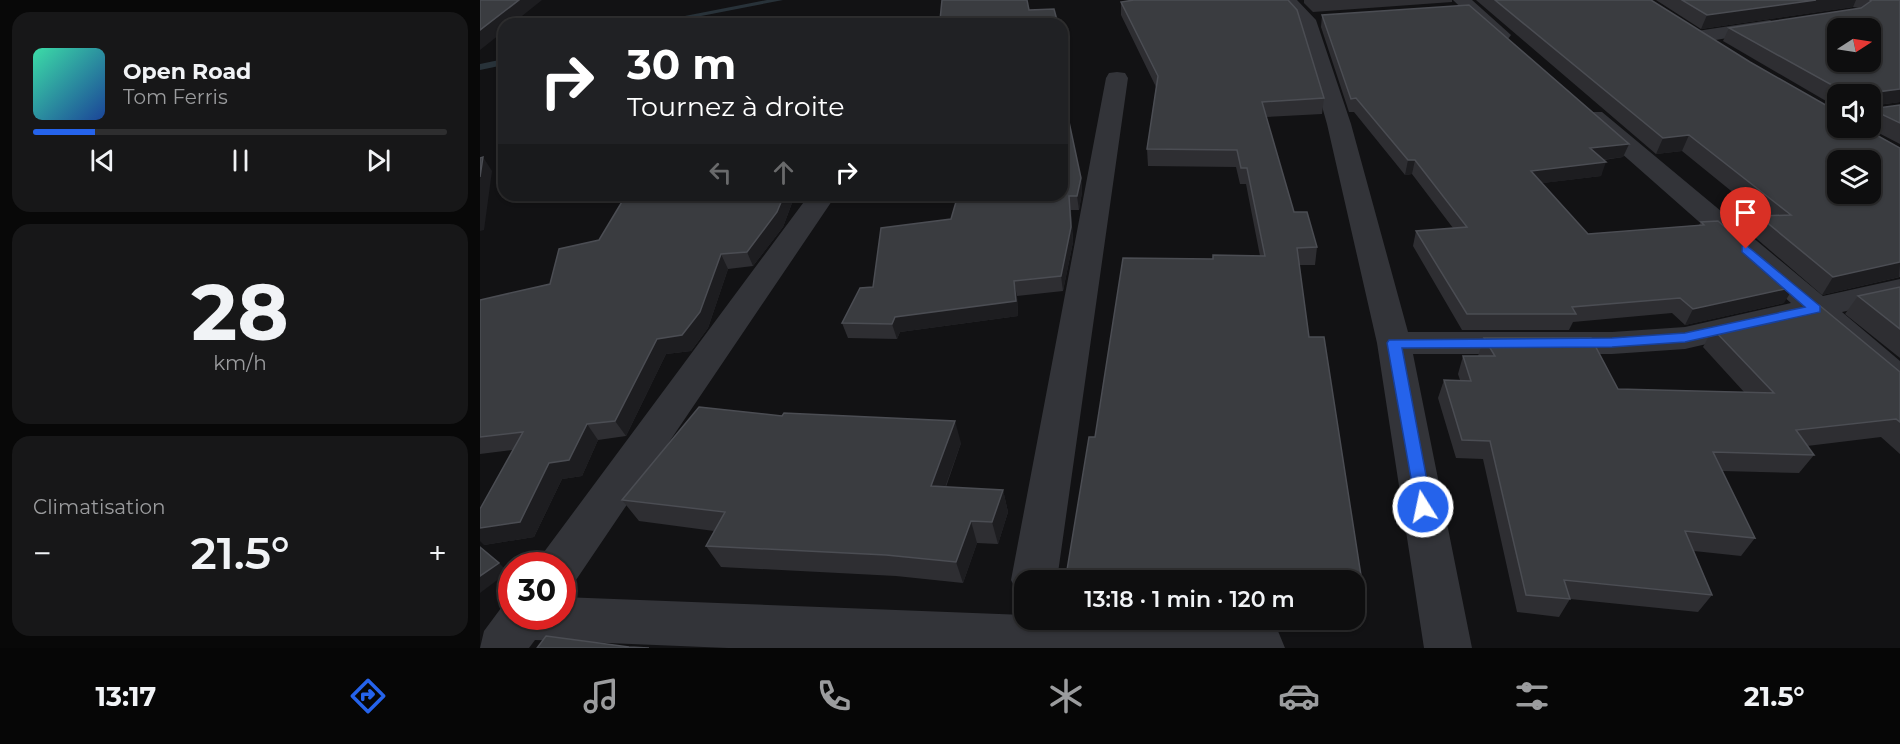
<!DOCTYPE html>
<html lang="fr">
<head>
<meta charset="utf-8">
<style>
	:root { --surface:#0e0e0f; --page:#171718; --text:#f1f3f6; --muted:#9b9c9e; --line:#2e2e2f; --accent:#2563eb }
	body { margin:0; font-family:Montserrat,sans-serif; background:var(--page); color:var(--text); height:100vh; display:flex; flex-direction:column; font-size:22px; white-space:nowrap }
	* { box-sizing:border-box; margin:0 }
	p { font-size:20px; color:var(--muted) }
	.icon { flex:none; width:33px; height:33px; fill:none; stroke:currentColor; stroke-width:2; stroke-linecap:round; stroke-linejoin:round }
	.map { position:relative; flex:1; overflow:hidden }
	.drawer { display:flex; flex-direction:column; gap:12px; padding:12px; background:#080808; width:480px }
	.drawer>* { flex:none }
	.hud { position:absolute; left:18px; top:18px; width:570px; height:183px; border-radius:18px; box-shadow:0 2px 4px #0004,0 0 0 2px var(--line); background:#202124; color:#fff; overflow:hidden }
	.needle { width:39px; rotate:78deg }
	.fabs { position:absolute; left:1347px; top:18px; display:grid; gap:12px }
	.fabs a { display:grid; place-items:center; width:54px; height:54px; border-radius:12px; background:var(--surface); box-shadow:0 2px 4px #0004,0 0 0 2px var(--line); font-size:30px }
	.speed { position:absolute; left:18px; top:552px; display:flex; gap:12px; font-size:30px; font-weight:700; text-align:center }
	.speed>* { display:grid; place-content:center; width:78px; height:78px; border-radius:50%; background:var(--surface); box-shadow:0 2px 4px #0004,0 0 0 2px var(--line); line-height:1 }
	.speed .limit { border:9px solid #d22; background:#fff; color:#111 }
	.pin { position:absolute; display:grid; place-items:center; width:51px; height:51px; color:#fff; margin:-62px -26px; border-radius:50% 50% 50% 0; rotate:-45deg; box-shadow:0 0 6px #0007 }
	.pin .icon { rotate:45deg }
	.me { position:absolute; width:66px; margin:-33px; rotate:350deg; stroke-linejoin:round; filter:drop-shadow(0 0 4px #0008) }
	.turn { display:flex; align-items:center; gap:21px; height:126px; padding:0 30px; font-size:27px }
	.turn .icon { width:78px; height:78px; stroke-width:2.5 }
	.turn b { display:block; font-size:42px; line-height:51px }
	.lanes { display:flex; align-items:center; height:57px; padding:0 30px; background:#0003; justify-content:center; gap:30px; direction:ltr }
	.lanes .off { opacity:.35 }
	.big { font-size:45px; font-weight:600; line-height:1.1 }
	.drawer .card { flex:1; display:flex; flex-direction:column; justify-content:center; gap:9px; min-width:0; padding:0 21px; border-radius:18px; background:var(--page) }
	.drawer .dial { align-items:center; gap:0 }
	.dial b { font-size:78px; line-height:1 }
	.song { display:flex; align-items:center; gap:18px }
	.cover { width:72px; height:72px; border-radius:9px; background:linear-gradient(135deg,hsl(160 70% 55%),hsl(220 70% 35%)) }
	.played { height:6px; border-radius:3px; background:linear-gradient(90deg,var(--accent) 15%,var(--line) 15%) }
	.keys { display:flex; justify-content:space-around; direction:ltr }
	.heat { display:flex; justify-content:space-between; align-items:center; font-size:33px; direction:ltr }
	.trip { position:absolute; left:534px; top:570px; width:351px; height:60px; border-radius:18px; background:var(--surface); box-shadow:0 2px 4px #0004,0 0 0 2px var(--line); font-weight:600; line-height:60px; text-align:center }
	.menu { display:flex; height:96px; justify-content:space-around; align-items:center; background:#060606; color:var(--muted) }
	.menu .icon { width:42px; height:42px }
	.menu .selected { color:var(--accent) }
	.menu b { font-size:27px; color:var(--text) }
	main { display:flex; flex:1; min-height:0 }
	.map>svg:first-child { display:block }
</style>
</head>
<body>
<main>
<section class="drawer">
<div class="card">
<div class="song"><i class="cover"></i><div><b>Open Road</b><p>Tom Ferris</p></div></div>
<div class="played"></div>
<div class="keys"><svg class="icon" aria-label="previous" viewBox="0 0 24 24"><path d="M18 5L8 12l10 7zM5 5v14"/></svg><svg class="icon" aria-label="pause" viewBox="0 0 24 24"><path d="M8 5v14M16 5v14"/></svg><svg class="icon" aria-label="next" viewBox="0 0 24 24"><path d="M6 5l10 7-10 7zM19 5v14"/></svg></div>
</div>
<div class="card dial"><b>28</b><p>km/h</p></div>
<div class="card"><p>Climatisation</p>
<div class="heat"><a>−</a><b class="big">21.5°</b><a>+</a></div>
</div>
</section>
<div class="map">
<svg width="1420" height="648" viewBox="0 0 1420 648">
	<rect width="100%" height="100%" fill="#121214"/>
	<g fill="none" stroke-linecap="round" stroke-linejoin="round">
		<!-- stream -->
		<g fill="#283239" fill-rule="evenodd">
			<path d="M287 0H303L180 24H164Z"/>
			<path d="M24 59V65L0 70V64Z"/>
		</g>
		<!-- minor -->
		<g fill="#333439" fill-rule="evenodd">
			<path d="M798 0H817L836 20 871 124 928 332H1132L1205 327 1311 303 1106 122 1102 117 1106 112H1122L1343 296 1420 279V299L1362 312 1420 361V393L1407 389 1330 320 1205 349 1132 354H933L992 648H944L897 343 847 124 818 22Z"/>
			<path d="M973 0H992L1031 35 1028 39H1014Z"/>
			<path d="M1290 20 1299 26 1297 30 1217 43 1207 37 1217 31Z"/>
			<path d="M637 72 645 73 648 78 577 580H544V597L538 594 531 580 626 78 629 73Z"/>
			<path d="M329 195H356L96 580 82 585V566H58L64 552Z"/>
			<path d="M82 597 544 615V620H654L781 625 798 631 805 648H248L55 640 49 648H0L4 631 27 600 32 599V616H82Z"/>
		</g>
	</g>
	<!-- wall -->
	<g fill="#2e2e32">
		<path d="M651 0H808L844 98 842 114 786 117 814 212 837 247 835 265H819L829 337 882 582 878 600 874 599V580H587L586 576 615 437 733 259 780 256 766 184H760L756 167 668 166 667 149 676 87 641 15V2Z"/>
		<path d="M824 0H972V2L833 12 824 3Z"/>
		<path d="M996 0H1171L1270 62 1420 148V277L1342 295 1270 233 1279 216H1282L1202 151 1176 154Z"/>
		<path d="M1176 0H1420V102L1398 105V108L1420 105V144L1389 128H1390V94H1358V108L1243 41 1249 28 1379 8 1373 7 1221 29Z"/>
		<path d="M842 15 1149 144 1143 157 1124 160 1121 176 1062 183 1108 234 1219 225 1221 222 1304 303 1205 325 1192 313 1093 322 1089 330H982L933 246 936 231 973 228 932 174 925 175 874 112H869L841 27Z"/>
		<path d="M582 42 590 82H587L589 100H584L601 178 602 192 599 210H591L593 242 583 291 537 296 538 316 420 332 417 339 368 338 362 323 393 287 471 219Z"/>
		<path d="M146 195H318H315L303 227 273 266 248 269 228 328 211 351 186 354 146 436 118 440 102 476 82 479 54 537 4 545 33 450 0 454V300L70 284 119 240Z"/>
		<path d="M1420 287V358L1365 314 1378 296Z"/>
		<path d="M1233 329 1420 372V454L1401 437 1327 446 1334 455 1319 473 1242 471 1275 538 1261 556 1214 551 1232 595 1218 612 1090 599 1079 617 1037 612 1003 459 976 458 958 398 964 380H980L978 374 983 356H998L1004 338 1138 389 1264 392 1223 347Z"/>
		<path d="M481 443 466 487 523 490 528 512 518 544 497 543 483 583 416 576 241 567 226 546 234 531 159 521 142 500Z"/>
	</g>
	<!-- shaded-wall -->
	<g fill="#1d1d20">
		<path d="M39 0H62L32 24H24V31L0 50V30Z"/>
		<path d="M1336 0H1376L1373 7 1221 29 1227 15Z"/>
		<path d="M588 69 590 82H586L584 70Z"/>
		<path d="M588 87 589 100 583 101 582 88Z"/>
		<path d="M1420 89V102L1390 106 1397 92Z"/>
		<path d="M1209 135 1202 151 1176 154 1183 138Z"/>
		<path d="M1149 144 1143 157 1104 162 1110 148Z"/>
		<path d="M3 157 12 171 4 230 0 231V177Z"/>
		<path d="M928 160H935L932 174 925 175Z"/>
		<path d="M1126 162 1121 176 1047 185 1051 171Z"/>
		<path d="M601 178 602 192 599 210 597 196Z"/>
		<path d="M304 195H318H315L303 227 273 266 267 252Z"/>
		<path d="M589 196 593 242 583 291 581 276Z"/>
		<path d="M241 254 248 269 228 328 211 351 186 354 146 436 135 421 177 339Z"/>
		<path d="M1420 262 1419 277 1342 295 1353 277Z"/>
		<path d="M534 281 537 296 538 316 420 332 417 339 412 324 415 317Z"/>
		<path d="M1314 287 1304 303 1205 325 1213 309Z"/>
		<path d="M475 421 481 443 458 507 451 486Z"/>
		<path d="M107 424 118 440 102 476 82 479 54 537 4 545 0 541V528Z"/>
		<path d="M523 490 528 512 518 544 512 522Z"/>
		<path d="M491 521 497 543 483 583 476 562Z"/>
		<path d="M19 563 28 572 0 593V576Z"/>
	</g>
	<!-- building -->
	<g fill="#3a3c40" stroke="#4b4d53" stroke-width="1.5" fill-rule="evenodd">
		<path d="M0 0H39L0 30Z"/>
		<path d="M462 0H547L549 10 574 9 578 24H453V20H460Z"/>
		<path d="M654 0H808L817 10 844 98 782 102 814 212H827L837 247 817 248 829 337H844L882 582H874V580H824L586 576 609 437H615L643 258 733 259V255L785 256 767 168H761L757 150 667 149 678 76 641 2Z"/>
		<path d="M1015 0H1171L1270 62 1358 112V128H1384L1420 148V262L1353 277 1279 216 1311 215 1209 135 1183 138ZM1358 160H1390V194H1358Z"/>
		<path d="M1202 0H1336L1227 15Z"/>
		<path d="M1390 0H1420V89L1397 92 1398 108 1420 105V123L1395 111H1390V94H1368L1249 28 1381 8 1391 1ZM1358 28H1390V62H1358Z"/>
		<path d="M989 5 1149 144 1110 148 1126 162 1051 171 1108 234 1224 225 1221 222 1238 221 1314 287 1213 309 1200 298 1092 307 1096 314H987L936 231 987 227 935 160H928L876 98 871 99 842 15Z"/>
		<path d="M582 42 588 69 584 70 588 87 582 88Z"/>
		<path d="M582 89 601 178 597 196H589L591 227 581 276 534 281 536 301 415 317 412 324 362 323 380 288 393 287 401 228 471 219 478 195H582Z"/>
		<path d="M3 157 0 177V158Z"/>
		<path d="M146 195H304L297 212 267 252 241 254 220 312 202 335 177 339 135 421 107 424 89 460 69 463 40 522 0 528V509L43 432 0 437V300L70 284 79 249 119 240Z"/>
		<path d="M1420 287V329L1378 296Z"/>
		<path d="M1339 305 1420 372V422L1416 419 1316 430 1334 455 1233 452 1275 538 1205 531 1232 595 1084 580 1090 599 1046 595 1010 441 982 440 964 380 991 381 983 356H1015L1004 338H1111L1138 389 1294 393 1233 329Z"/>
		<path d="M219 407 302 416 304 413 475 421 451 486 523 490 512 522 491 521 476 562 406 555 226 546 245 512 142 500Z"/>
		<path d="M0 547 19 563 0 576Z"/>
		<path d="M66 636 149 647 169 648H57Z"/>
	</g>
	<!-- route -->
	<path fill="#2563eb" stroke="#184099" stroke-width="1.5" d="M1266 245 1340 306V312L1205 342 1132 347 922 348 952 507 949 512 943 514 937 512 907 343 909 340 1132 338 1205 333 1325 307 1262 252V246Z"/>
</svg>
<div class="fabs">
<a><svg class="needle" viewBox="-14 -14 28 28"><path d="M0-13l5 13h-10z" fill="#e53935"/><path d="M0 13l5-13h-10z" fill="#9b9c9e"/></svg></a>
<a><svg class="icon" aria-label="sound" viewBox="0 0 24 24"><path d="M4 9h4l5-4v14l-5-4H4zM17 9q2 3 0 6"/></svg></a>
<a><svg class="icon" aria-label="layers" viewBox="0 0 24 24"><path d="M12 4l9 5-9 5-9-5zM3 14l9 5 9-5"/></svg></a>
</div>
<div class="speed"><div class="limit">30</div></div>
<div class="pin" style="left:1266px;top:249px;background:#d93025"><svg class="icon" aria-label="arrive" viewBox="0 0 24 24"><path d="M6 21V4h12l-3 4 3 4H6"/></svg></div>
<svg class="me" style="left:943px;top:507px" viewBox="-20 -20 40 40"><circle r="17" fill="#2563eb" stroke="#fff" stroke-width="3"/><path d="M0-11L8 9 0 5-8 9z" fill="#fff"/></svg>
<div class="trip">13:18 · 1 min · 120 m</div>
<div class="hud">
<div class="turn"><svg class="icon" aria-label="right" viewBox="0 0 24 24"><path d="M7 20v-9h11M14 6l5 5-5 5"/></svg><div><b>30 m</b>Tournez à droite</div></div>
<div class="lanes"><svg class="icon off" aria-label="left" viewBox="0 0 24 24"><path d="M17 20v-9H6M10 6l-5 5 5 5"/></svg><svg class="icon off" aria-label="ahead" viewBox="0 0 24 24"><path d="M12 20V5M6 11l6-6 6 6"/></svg><svg class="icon" aria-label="right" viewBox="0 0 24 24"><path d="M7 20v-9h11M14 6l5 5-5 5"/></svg></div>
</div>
</div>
</main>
<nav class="menu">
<b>13:17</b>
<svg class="icon selected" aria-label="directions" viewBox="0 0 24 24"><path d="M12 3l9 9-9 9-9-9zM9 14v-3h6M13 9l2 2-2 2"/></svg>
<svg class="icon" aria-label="music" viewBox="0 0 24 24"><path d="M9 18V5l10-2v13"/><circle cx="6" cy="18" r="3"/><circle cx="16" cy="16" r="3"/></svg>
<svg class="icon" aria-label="phone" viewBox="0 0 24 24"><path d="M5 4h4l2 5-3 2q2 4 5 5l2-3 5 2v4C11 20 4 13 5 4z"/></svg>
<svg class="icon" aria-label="climate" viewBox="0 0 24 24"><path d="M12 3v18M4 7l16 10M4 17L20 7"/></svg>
<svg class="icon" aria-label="car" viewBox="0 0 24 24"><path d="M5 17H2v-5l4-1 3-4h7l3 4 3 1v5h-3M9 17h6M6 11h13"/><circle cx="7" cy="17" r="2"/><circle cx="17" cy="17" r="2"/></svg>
<svg class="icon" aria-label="filters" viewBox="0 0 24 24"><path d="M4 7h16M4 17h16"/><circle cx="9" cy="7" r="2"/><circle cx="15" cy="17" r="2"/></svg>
<b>21.5°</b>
</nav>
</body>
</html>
